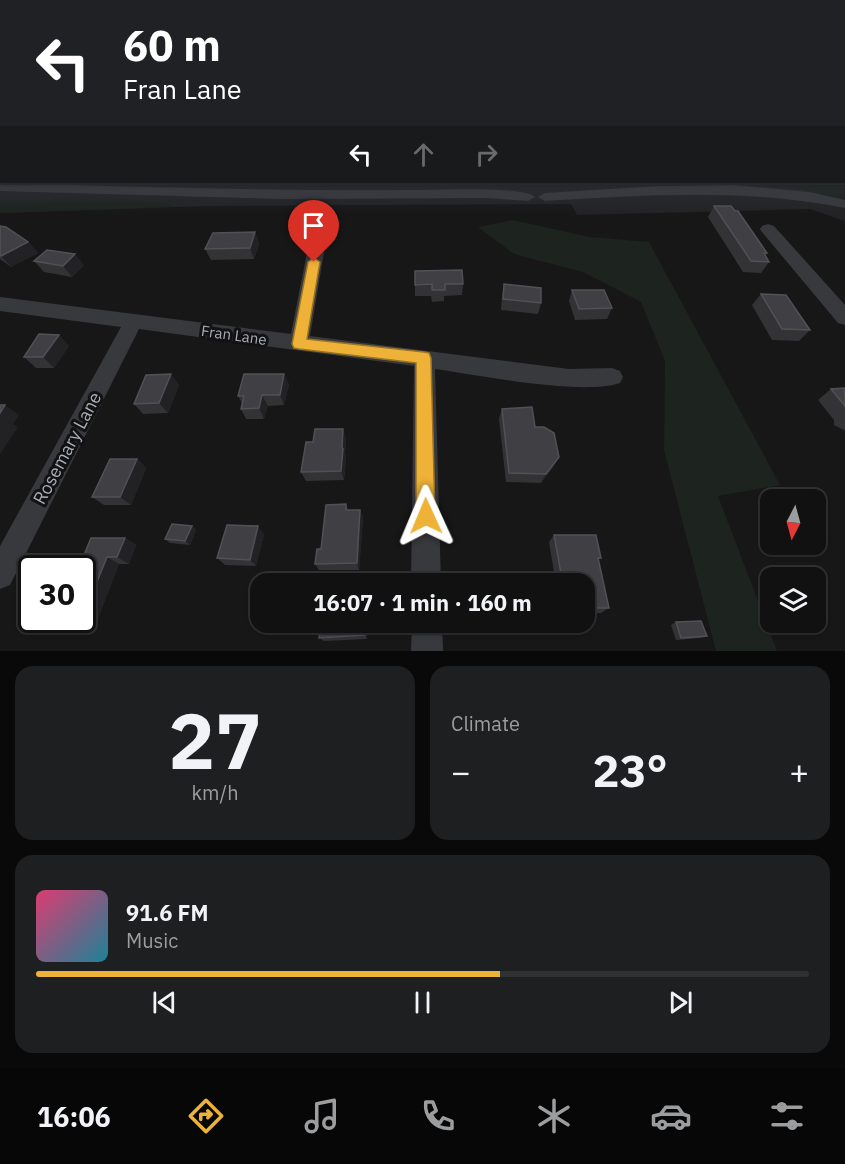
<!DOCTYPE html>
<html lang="en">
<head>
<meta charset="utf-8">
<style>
	:root { --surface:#111112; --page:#1e1f20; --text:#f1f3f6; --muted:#9c9d9f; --line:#303132; --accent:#eeb239 }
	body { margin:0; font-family:"IBM Plex Sans",sans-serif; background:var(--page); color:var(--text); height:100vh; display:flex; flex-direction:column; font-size:22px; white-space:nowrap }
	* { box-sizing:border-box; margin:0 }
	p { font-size:20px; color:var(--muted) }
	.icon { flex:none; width:33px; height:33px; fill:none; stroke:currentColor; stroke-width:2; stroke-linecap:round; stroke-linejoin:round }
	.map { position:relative; height:651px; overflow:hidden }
	.panel { display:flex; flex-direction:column; gap:15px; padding:15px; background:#09090a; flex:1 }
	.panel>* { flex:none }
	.guide { position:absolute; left:0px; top:0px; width:846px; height:183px; box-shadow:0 2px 4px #0004,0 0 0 2px var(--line); background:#202124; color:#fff; overflow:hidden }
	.needle { width:39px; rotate:186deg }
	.buttons { position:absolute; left:760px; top:489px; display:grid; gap:12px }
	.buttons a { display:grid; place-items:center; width:66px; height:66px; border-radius:12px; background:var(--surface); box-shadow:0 2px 4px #0004,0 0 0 2px var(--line); font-size:30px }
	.speed { position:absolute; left:18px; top:555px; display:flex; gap:12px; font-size:30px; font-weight:700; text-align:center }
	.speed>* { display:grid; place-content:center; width:78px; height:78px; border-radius:50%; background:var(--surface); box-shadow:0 2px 4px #0004,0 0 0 2px var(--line); line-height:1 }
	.speed .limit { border:3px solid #111; border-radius:9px; background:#fff; color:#111 }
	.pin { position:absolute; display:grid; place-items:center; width:51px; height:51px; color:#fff; margin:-62px -26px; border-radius:50% 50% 50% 0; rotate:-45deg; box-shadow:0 0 6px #0007 }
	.pin .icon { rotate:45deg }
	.me { position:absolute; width:66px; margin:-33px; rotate:359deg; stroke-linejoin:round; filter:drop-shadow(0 0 4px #0008) }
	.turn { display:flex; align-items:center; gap:21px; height:126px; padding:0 24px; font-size:27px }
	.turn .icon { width:78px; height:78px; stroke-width:2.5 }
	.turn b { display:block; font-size:42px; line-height:51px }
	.lanes { display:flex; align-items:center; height:57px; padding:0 24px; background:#0003; justify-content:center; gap:30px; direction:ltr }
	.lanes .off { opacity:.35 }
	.big { font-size:45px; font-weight:700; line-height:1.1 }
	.panel .tile { flex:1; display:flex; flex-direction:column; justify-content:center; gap:9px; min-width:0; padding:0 21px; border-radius:18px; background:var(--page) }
	.panel .dial { align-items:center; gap:0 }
	.dial b { font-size:78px; line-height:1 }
	.song { display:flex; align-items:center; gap:18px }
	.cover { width:72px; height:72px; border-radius:9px; background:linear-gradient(135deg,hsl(340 70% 55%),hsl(190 70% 35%)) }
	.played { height:6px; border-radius:3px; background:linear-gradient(90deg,var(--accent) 60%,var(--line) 60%) }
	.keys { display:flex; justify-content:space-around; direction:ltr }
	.heat { display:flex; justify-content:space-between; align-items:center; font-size:33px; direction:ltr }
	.panel .tiles { flex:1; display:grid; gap:15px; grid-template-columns:1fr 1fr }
	.tile:last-child { grid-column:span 2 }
	.trip { position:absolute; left:250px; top:573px; width:345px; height:60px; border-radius:18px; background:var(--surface); box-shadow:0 2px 4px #0004,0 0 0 2px var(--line); font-weight:700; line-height:60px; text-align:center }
	.dock { display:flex; height:96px; justify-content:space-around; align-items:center; background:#070707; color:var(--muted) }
	.dock .icon { width:42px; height:42px }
	.dock .selected { color:var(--accent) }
	.dock b { font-size:27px; color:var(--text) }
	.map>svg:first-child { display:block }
</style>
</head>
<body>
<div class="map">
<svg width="845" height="651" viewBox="0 0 845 651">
	<rect width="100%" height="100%" fill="#171718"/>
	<!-- built -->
	<path fill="#232325" d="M0 122 2 182H844L845 122V221L810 209 577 215 571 204 207 206 0 213Z"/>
	<!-- green -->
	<g fill="#1d231e">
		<path d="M845 157V200L802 189 744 182H844Z"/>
		<path d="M0 201 149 202 170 204 172 207 0 213Z"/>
		<path d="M513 220 590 237 649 242 780 485 718 496 777 651H716L664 450 665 361 641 302 583 272 514 254 478 227Z"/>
	</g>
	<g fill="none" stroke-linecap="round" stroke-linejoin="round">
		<!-- minor -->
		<g fill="#38393d" fill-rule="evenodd">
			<path d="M0 183C140 187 279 191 419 190 438 190 526 186 535 197L528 201 488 198 284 199 0 191Z"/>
			<path d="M734 185 809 192 845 200V208C745 188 646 195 545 201L538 197 545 193 658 186Z"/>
			<path d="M321 217 329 222 310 336 569 369 612 368 620 371 623 377 620 383C581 396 479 375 435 369L441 584H411L414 366 139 329 10 585 0 589V546L121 327 0 311V297L291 334 313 222Z"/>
			<path d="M768 224 774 226 845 305V325L838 323 762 232 760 229 762 226Z"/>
			<path d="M412 622H442L443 651H411Z"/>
		</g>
	</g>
	<!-- wall -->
	<g fill="#333336">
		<path d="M714 206 735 211 767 253 765 256 769 262 761 273 743 272 708 217Z"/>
		<path d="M0 226 28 242 38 253 11 267 0 259Z"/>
		<path d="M255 232 259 244 254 259 211 260 205 249Z"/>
		<path d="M34 261 84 265 72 277 44 272Z"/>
		<path d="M415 271 463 284 462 295 444 296V301L432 302 431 296H415Z"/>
		<path d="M504 284 541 303 538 314 501 310 502 296Z"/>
		<path d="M572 290 612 308 607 319 575 320 569 301Z"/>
		<path d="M761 294 810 330 799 341 772 340 752 305Z"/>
		<path d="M59 335 69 346 54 368H36L24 357Z"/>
		<path d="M289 384 284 405 268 406 264 419H246L241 409 242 403 238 396Z"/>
		<path d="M179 385 168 413 143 414 134 404Z"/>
		<path d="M845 388V430H844L834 425V420L818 400 831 389Z"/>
		<path d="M502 409 535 427 554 466 541 483 506 482 499 419Z"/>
		<path d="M346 438 345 453 346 458 344 480 306 481 301 472 313 442Z"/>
		<path d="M137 459 146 468 131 505H104L92 497Z"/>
		<path d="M346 504 348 510H360L363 518 359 570H319L315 564 321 549Z"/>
		<path d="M192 526 196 530 190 545 170 543 165 539Z"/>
		<path d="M264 534 256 566 225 565 217 558Z"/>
		<path d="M554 535 601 558 598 560 609 608 601 613H585V584H556L549 542Z"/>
		<path d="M125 538 136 545 129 564H119L98 618H82V568L84 555Z"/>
		<path d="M309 622H368L367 639 324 641 319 638 321 623Z"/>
		<path d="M676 622 707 636 701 638 676 640 671 625Z"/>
	</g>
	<!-- shaded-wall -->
	<g fill="#222224">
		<path d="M255 232 259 244 254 259 250 248Z"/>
		<path d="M28 242 38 253 11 267 1 256Z"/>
		<path d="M75 254 84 265 72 277 63 266Z"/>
		<path d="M59 335 69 346 54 368 43 357Z"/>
		<path d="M171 374 179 385 168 413 159 403Z"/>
		<path d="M284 374 289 384 284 405 280 395Z"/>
		<path d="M262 395 268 406 264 419 259 408Z"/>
		<path d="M5 405 19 415 13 424 18 427 0 454V413Z"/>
		<path d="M343 429 346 438 345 453 346 458 344 480 341 471 342 447Z"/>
		<path d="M559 457 554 466 541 483 546 474Z"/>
		<path d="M137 459 146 468 131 505 120 497Z"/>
		<path d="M360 510 363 518 359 570 357 563Z"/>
		<path d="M192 526 196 530 190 545 185 541Z"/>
		<path d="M258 526 264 534 256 566 250 560Z"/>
		<path d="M125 538 136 545 129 564 117 557Z"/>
		<path d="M107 557 119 564 98 618 84 614Z"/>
		<path d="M365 622H368L367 639 365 635Z"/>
	</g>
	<!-- building -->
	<g fill="#404044" stroke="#505156" stroke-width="1.5">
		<path d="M714 206H731L735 211H738L767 253H764L769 262 751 261Z"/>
		<path d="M0 226 6 227 28 242 1 256 0 255Z"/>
		<path d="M255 232 250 248 205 249 213 233Z"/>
		<path d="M47 250 75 254 63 266 34 261Z"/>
		<path d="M462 270 463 284H445V290H432V284L415 285V271Z"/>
		<path d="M504 284 541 288V303L503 299Z"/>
		<path d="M572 290H604L612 308 579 309Z"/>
		<path d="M761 294 786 295 810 330 782 329Z"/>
		<path d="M39 334 59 335 43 357H24Z"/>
		<path d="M171 374 159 403 134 404 146 375Z"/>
		<path d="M244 374H284L280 395H262L259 408 241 409 244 396H238Z"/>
		<path d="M845 388V406L831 389Z"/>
		<path d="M0 405H5L0 413Z"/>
		<path d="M532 407 535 427H544L554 433 559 457 546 474 509 473 502 409Z"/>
		<path d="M315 429H343L342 447 343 449 341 471 301 472 306 442H313Z"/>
		<path d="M110 459H137L120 497H92Z"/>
		<path d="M346 504V510H360L357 563 315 564 317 549H321L326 505Z"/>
		<path d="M172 524 192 526 185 541 165 539Z"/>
		<path d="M227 525 258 526 250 560 217 558Z"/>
		<path d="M554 535H596L601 558H598L609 608H585V584H563Z"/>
		<path d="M91 538H125L117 557H107L84 614H82V568H55L62 555H84Z"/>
		<path d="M701 621 707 636 681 638 676 622Z"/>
		<path d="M321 622H365V635L319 638Z"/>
	</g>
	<!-- sky -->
	<linearGradient id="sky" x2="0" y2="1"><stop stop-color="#0d0d0d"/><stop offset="0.57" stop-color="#363c48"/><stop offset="1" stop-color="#363c48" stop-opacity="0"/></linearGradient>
	<rect width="845" height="214" fill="url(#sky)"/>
	<!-- route -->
	<path fill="#eeb239" stroke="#9b7425" stroke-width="1.5" d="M314 258 320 262 307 339 424 352 429 353 431 358 435 516 432 522 426 525 419 522 416 516V363L299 349 294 348 292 344 308 262Z"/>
	<g text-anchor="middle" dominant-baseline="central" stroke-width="6" stroke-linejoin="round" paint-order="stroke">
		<!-- street labels -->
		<g font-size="15" fill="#a9adb8" stroke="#121213">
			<text transform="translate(234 335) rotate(8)">Fran Lane</text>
		</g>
		<!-- near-street labels -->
		<g font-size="18" fill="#a9adb8" stroke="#121213">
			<text transform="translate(67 448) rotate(-62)">Rosemary Lane</text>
		</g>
	</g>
</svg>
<div class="buttons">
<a><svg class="needle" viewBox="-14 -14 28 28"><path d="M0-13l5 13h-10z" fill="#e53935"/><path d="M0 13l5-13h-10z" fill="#9c9d9f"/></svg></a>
<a><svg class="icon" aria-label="layers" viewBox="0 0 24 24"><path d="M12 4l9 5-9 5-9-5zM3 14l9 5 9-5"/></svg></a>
</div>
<div class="speed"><div class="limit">30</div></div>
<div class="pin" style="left:314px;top:262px;background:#d93025"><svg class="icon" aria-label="arrive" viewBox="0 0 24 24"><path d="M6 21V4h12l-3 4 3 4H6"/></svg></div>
<svg class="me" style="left:426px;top:516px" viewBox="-20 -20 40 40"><path d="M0-17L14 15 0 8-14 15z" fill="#eeb239" stroke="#fff" stroke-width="4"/></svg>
<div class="trip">16:07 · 1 min · 160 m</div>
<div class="guide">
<div class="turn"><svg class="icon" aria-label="left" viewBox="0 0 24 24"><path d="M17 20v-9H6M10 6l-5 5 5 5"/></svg><div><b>60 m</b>Fran Lane</div></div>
<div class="lanes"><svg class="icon" aria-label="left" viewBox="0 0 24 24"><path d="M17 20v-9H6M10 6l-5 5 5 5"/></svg><svg class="icon off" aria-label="ahead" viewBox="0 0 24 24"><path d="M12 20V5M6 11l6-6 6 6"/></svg><svg class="icon off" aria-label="right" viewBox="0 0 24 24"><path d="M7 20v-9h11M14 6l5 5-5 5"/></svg></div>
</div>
</div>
<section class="panel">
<div class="tiles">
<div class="tile dial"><b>27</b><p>km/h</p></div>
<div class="tile"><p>Climate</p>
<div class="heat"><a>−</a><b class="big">23°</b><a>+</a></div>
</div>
<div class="tile">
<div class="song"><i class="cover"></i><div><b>91.6 FM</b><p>Music</p></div></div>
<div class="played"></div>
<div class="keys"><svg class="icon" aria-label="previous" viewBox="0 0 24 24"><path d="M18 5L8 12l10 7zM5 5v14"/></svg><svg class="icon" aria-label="pause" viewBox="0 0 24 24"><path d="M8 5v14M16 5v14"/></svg><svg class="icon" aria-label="next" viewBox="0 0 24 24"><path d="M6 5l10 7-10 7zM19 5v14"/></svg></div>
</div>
</div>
</section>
<nav class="dock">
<b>16:06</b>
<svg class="icon selected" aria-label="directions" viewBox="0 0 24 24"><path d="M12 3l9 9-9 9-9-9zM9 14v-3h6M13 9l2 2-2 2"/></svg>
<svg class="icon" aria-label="music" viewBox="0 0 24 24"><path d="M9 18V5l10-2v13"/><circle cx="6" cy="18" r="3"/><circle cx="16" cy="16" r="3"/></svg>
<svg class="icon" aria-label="phone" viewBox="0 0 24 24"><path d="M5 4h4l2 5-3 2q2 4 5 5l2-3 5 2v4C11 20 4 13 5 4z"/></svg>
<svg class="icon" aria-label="climate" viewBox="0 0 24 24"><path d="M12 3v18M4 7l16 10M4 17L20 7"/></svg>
<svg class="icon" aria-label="car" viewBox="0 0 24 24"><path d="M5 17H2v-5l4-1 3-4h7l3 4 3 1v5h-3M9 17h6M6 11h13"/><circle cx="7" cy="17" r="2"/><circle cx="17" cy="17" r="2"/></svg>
<svg class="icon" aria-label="filters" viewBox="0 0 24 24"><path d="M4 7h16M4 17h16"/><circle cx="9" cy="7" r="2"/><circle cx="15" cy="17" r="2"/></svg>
</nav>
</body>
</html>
